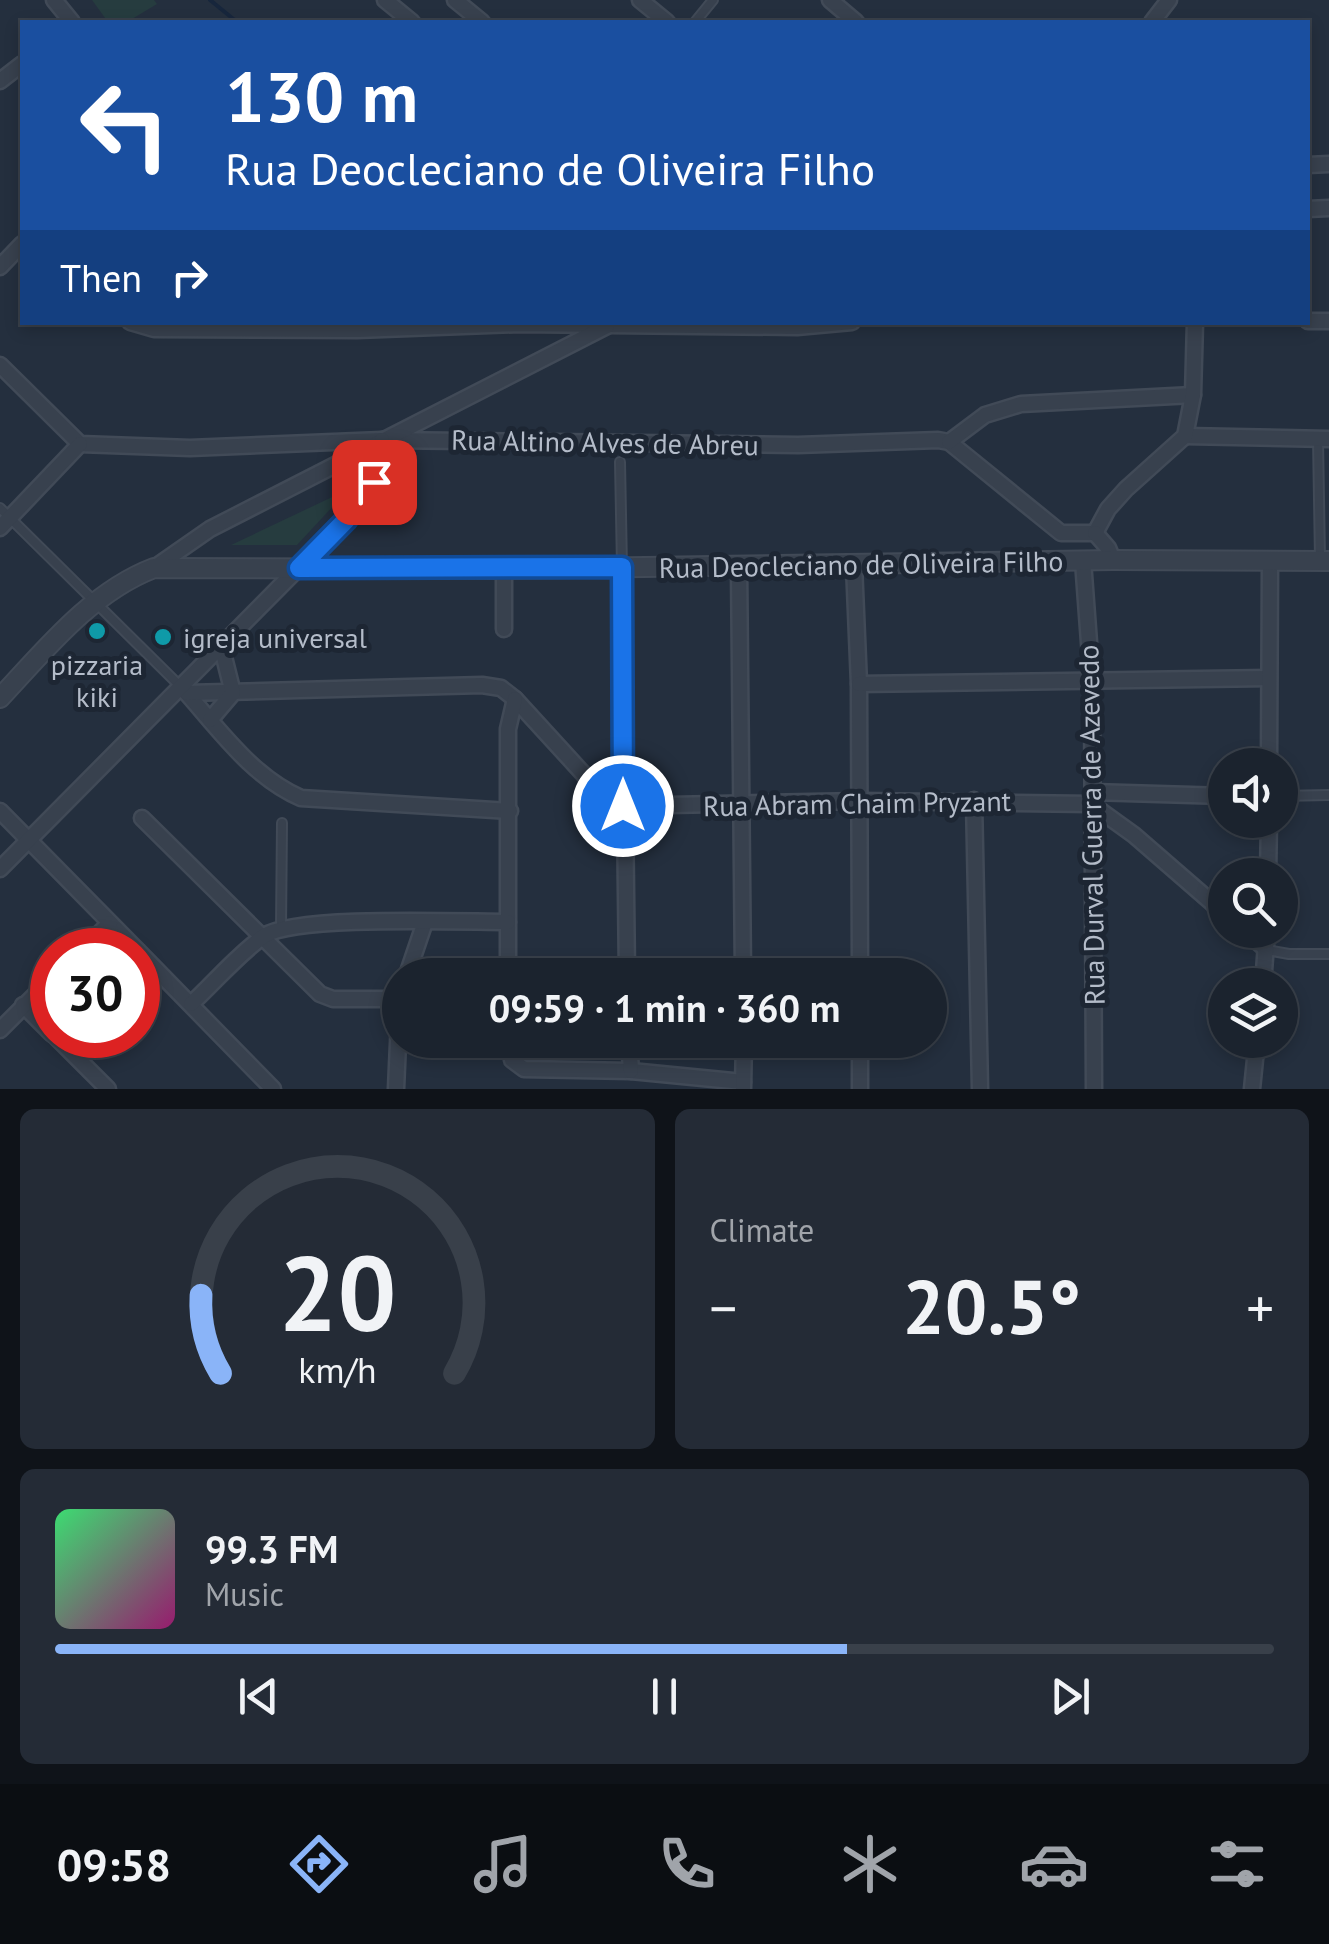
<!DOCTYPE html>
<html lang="en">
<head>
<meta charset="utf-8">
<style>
	:root { --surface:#1b232e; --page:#242b36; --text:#f1f3f6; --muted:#a0a4aa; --line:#39404a; --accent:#8ab4f8 }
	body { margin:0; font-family:"PT Sans",sans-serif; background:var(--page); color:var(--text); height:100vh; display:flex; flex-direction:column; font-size:38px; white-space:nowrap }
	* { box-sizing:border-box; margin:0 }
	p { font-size:32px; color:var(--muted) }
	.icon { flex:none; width:55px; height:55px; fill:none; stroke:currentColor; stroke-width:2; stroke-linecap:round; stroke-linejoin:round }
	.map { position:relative; height:1089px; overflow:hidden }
	.drawer { display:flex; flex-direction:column; gap:20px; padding:20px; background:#0f1319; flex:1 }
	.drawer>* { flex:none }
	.top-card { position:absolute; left:20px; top:20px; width:1290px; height:305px; border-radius:0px; box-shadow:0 5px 15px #0003,0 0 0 2px var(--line); background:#1a4fa0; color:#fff; overflow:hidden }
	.fabs { position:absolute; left:1208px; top:748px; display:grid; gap:20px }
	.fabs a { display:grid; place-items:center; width:90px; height:90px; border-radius:50%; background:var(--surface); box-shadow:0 5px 15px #0003,0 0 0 2px var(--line); font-size:50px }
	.speed { position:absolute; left:30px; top:928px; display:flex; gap:20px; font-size:50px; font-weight:700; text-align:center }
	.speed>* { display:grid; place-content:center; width:130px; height:130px; border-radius:50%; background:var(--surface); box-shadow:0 5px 15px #0003,0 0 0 2px var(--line); line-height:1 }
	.speed .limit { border:15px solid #d22; background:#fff; color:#111 }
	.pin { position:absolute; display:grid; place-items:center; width:85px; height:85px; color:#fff; margin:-42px; border-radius:20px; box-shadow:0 5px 15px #0006 }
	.me { position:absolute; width:110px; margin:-55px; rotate:0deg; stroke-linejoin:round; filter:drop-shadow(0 0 8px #0008) }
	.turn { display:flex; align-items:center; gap:35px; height:210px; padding:0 40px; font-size:45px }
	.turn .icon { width:130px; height:130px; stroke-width:2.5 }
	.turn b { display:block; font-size:70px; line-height:85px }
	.then { display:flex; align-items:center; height:95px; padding:0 40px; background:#0003; gap:20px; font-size:38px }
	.big { font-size:75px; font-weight:700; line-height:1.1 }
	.drawer .tile { flex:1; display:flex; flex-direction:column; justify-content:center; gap:15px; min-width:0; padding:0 35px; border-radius:15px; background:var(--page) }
	.drawer .dial { align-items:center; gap:0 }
	.dial svg { height:260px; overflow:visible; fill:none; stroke:var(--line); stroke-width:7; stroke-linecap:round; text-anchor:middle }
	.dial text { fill:var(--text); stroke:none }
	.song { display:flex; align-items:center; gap:30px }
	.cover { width:120px; height:120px; border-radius:15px; background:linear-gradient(135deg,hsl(140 70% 55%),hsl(320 70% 35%)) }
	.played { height:10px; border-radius:5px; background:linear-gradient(90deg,var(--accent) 65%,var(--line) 65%) }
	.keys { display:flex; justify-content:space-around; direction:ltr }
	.heat { display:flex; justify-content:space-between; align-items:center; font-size:55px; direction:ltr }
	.drawer .tiles { flex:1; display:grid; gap:20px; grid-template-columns:1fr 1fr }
	.tile:last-child { grid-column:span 2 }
	.trip { position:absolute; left:382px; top:958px; width:565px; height:100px; border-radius:50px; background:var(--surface); box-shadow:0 5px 15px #0003,0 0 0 2px var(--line); font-weight:700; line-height:100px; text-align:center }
	.tabs { display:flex; height:160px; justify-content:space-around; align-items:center; background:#0b0e12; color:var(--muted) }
	.tabs .icon { width:70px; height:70px }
	.tabs .current { color:var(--accent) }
	.tabs b { font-size:45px; color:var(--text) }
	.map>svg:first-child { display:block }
</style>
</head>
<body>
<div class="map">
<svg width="1329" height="1089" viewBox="0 0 1329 1089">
	<rect width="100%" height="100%" fill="#242f3e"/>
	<!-- green -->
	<g fill="#263c3f">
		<path d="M92 0H154L157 4 127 22H108Z"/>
		<path d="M349 489 297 545H231Z"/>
	</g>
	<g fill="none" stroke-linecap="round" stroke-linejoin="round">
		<!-- stream -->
		<path stroke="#17263c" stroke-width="4" d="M210 0 237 22"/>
		<!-- service casing -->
		<g stroke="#414a57" stroke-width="12">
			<g id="service">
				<path d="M695 22 713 0"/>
				<path d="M1318 439 1320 559"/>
				<path d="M620 462 622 567"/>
				<path d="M0 508 182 688"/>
				<path d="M1280 796 1329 795"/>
				<path d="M281 928 282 823"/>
				<path d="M1267 950 1289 954H1329"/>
			</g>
		</g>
		<!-- minor casing -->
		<g stroke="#414a57" stroke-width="19">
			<g id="minor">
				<path d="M54 0 72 22"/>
				<path d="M385 0 412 22"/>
				<path d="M455 0 482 22"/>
				<path d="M640 0 667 22"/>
				<path d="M830 0 856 22"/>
				<path d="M1152 22 1169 0"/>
				<path d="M0 81 22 64"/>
				<path d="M1308 165 1329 164"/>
				<path d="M1308 209 1329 208"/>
				<path d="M0 267 22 244"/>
				<path d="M1308 321H1329"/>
				<path d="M130 322 154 329 357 330 519 324 797 327 852 322"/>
				<path d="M0 365 80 444 190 448 382 440 798 445 938 440 949 442 1061 533H1095"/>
				<path d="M1185 436 1329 439"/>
				<path d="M949 442 985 415 1021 404 1193 395"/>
				<path d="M0 528 80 444"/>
				<path d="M1095 533 1108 509 1126 489 1185 436 1193 395 1195 322"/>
				<path d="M1095 533 1108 548 1113 560"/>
				<path d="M1083 561 1092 683 1094 1089"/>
				<path d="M854 565 859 684 860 975"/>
				<path d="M739 566 743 975"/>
				<path d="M622 567 627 975"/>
				<path d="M154 568 210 529 607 326"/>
				<path d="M504 569V629"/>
				<path d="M859 684 1269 678"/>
				<path d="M183 689C218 728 252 777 301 798L510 811"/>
				<path d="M187 693 482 685 501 688 515 699 600 792 623 806 860 801 1091 804 1134 835 1225 914"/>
				<path d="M210 720 233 693 222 649"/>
				<path d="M1269 765 1270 563"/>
				<path d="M1092 792 1225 796"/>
				<path d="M974 800 980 1089"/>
				<path d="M0 811 137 950"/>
				<path d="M142 818 320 994 333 999H400"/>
				<path d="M0 869 346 520C368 490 379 479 382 440"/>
				<path d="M1268 875 1269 820"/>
				<path d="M1244 930 1267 950"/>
				<path d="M82 950 110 923"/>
				<path d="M138 951 273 1089"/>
				<path d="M407 975 425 922"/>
				<path d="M508 975V729L515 699"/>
				<path d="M1263 985 1267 930"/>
				<path d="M191 1004C214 983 238 954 264 936 295 915 461 922 508 922"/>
				<path d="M23 1005 52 1034"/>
				<path d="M0 1030 52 978"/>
				<path d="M54 1035 108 1089"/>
				<path d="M510 1040 512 1060 524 1069 631 1071 743 1082"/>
				<path d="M629 1040 631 1071"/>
				<path d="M743 1088 744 1040"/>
				<path d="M396 1089 400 998"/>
				<path d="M860 1089V1040"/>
				<path d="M1252 1089 1257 1040"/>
			</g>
		</g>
		<!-- tertiary casing -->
		<g stroke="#414a57" stroke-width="22">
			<path id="tertiary" d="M0 698C45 650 91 592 154 568L504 569 1113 560 1329 561"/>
		</g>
		<!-- service -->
		<use href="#service" stroke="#38414e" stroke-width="8"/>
		<!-- minor -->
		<use href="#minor" stroke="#38414e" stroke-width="14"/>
		<!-- tertiary -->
		<use href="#tertiary" stroke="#38414e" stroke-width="18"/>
	</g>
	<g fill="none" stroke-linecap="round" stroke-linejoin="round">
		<!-- route casing -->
		<g stroke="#114b97" stroke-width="25">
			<path id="route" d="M374 482 346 520 299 568 622 567 623 806"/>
		</g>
		<!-- route -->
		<use href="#route" stroke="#1a73e8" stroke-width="18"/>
	</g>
	<!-- markers -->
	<g fill="#0f9aa8" stroke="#1d2633" stroke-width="4">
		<circle cx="97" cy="631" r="10"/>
		<circle cx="163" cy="637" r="10"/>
	</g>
	<g text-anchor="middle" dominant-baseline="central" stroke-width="10" stroke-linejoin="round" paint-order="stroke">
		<!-- street labels -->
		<g font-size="28" fill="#b4bcc9" stroke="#1d2633">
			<text transform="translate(605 442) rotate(1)">Rua Altino Alves de Abreu</text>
			<text transform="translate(861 564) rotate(-1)">Rua Deocleciano de Oliveira Filho</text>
			<text transform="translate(857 803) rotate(-1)">Rua Abram Chaim Pryzant</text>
			<text transform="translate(1091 825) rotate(-91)">Rua Durval Guerra de Azevedo</text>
		</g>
		<!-- poi labels -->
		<g font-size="28" fill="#b4bcc9" stroke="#1d2633" text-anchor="start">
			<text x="183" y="637">igreja universal</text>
			<text x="97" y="664" text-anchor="middle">pizzaria<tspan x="97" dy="32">kiki</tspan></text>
		</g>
	</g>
</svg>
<div class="fabs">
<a><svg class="icon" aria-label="sound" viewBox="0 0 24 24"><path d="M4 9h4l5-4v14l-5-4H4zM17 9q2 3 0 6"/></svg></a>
<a><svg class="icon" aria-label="search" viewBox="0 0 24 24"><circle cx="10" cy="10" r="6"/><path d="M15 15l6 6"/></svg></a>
<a><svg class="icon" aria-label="layers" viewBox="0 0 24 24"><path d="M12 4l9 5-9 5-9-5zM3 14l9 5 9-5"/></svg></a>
</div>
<div class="speed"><div class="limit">30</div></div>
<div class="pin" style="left:374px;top:482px;background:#d93025"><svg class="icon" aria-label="arrive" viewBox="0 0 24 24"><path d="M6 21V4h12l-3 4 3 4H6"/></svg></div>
<svg class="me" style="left:623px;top:806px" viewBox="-20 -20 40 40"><circle r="17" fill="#1a73e8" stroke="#fff" stroke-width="3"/><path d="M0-11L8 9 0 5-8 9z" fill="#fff"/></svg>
<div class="trip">09:59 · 1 min · 360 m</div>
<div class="top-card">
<div class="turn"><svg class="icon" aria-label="left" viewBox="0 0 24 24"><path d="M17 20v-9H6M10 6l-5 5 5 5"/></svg><div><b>130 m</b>Rua Deocleciano de Oliveira Filho</div></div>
<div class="then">Then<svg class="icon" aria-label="right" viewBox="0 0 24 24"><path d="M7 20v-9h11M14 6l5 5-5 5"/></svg></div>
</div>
</div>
<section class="drawer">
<div class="tiles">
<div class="tile dial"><svg viewBox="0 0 100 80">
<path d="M14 69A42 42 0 1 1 86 69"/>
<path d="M14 69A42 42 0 0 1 8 45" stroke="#8ab4f8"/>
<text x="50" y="56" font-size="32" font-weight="700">20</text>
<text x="50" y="72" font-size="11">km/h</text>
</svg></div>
<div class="tile"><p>Climate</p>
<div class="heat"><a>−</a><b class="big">20.5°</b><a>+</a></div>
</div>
<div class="tile">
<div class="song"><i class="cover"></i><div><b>99.3 FM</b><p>Music</p></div></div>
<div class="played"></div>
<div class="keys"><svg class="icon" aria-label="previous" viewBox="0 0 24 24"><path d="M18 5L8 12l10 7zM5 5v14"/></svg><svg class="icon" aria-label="pause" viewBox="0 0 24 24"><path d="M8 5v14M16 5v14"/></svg><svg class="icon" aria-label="next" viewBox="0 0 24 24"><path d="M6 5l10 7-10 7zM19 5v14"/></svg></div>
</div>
</div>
</section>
<nav class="tabs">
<b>09:58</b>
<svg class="icon current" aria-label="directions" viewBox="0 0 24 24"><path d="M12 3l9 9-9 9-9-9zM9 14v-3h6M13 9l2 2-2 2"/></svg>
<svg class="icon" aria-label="music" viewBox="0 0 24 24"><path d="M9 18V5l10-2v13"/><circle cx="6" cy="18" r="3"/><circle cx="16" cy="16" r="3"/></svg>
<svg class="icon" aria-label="phone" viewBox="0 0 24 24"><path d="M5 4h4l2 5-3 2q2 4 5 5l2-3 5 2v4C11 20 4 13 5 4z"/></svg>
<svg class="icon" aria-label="climate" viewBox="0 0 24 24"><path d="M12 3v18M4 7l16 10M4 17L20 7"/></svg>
<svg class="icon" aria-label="car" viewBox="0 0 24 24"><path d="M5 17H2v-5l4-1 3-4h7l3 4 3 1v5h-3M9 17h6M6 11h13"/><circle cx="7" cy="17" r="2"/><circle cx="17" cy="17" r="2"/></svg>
<svg class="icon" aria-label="filters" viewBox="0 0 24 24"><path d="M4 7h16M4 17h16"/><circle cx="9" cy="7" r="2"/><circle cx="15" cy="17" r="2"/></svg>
</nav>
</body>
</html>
